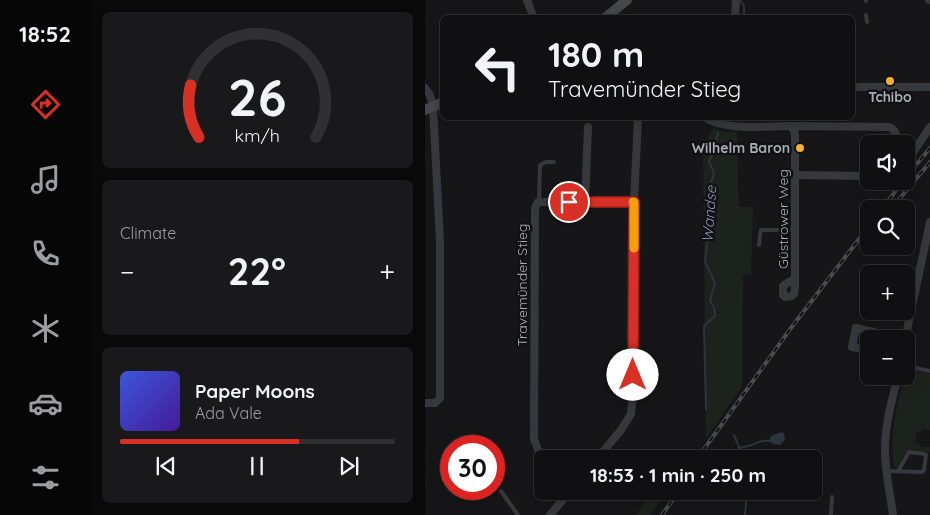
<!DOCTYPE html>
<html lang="en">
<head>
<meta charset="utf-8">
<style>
	:root { --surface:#101012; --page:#19191b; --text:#f1f3f6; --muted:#9c9d9f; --line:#303032; --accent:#d93025 }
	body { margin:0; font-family:Quicksand,sans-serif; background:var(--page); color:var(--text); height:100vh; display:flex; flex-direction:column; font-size:19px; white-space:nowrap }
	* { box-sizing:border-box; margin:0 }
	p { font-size:16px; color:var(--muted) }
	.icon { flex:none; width:28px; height:28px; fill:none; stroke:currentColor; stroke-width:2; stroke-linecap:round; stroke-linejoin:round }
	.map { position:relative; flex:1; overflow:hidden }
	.details { display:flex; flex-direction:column; gap:12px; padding:12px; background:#09090a; width:335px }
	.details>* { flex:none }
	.guide { position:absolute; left:15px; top:15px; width:415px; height:105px; border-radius:8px; box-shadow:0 2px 12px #0003,0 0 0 1px var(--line); background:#101012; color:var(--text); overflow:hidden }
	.controls { position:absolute; left:435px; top:135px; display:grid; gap:10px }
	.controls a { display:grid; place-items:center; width:55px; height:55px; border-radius:8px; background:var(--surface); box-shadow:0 2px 12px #0003,0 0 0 1px var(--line); font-size:25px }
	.speed { position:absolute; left:15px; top:435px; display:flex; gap:10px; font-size:25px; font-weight:700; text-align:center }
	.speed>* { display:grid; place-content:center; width:65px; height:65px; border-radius:50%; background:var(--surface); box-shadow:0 2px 12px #0003,0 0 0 1px var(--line); line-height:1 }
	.speed .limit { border:8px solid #d22; background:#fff; color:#111 }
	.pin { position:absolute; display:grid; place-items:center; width:42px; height:42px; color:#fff; margin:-21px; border:2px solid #fff; border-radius:50%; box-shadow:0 1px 5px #0007 }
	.me { position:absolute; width:55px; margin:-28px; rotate:0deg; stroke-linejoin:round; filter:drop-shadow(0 0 4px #0008) }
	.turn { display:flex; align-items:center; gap:18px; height:105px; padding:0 25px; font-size:22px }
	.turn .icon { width:65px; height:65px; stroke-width:2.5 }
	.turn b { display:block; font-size:35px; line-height:42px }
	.big { font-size:38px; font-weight:700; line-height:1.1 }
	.details .tile { flex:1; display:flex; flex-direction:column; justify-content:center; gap:8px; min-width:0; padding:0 18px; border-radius:8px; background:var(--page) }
	.details .dial { align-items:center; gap:0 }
	.dial svg { height:130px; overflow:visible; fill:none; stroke:var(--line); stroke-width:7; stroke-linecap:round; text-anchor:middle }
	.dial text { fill:var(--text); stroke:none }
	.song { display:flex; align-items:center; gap:15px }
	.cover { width:60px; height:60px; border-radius:8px; background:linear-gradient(135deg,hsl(230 70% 55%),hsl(260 70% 35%)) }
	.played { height:5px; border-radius:2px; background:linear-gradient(90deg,var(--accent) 65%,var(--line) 65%) }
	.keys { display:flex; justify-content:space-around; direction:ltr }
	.heat { display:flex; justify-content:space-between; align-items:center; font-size:28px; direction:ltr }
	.trip { position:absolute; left:109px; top:450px; width:288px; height:50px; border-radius:8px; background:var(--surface); box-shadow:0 2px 12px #0003,0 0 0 1px var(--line); font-weight:700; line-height:50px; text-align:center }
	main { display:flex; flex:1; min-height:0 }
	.menu { display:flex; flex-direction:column; width:90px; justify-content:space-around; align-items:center; background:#060607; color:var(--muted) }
	.menu .icon { width:35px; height:35px }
	.menu .current { color:var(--accent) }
	.menu b { font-size:22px; color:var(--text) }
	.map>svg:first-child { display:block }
</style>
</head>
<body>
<main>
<nav class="menu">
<b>18:52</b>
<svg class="icon current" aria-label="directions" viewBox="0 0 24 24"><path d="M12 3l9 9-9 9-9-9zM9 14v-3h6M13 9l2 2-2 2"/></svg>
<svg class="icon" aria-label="music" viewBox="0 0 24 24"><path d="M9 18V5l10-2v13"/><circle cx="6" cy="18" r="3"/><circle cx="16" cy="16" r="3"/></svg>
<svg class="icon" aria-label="phone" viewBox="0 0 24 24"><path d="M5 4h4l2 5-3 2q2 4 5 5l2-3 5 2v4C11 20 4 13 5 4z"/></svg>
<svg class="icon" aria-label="climate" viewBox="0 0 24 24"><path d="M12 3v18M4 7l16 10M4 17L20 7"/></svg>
<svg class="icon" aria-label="car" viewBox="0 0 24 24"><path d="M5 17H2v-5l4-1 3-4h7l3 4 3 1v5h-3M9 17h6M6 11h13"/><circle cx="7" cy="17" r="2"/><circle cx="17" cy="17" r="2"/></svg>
<svg class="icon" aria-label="filters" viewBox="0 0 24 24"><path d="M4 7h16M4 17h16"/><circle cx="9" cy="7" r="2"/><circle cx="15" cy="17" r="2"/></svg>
</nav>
<section class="details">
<div class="tile dial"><svg viewBox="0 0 100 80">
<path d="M14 69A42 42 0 1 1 86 69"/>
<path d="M14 69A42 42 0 0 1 9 37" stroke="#d93025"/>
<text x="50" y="56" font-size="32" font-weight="700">26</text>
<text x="50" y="72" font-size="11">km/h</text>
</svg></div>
<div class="tile"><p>Climate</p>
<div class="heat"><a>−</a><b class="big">22°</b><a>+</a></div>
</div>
<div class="tile">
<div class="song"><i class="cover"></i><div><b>Paper Moons</b><p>Ada Vale</p></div></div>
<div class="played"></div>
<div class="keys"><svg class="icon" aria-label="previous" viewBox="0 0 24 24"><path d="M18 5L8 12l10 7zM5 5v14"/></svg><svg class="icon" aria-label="pause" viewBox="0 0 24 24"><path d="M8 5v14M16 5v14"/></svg><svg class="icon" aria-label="next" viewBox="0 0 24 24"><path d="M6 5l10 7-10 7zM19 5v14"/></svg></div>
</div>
</section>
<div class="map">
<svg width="505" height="515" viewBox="0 0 505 515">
	<rect width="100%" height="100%" fill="#161618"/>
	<!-- green -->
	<g fill="#1c231d">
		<path d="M288 128 297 131 312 132 314 207H328L326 275H318L317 387 281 438 278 147Z"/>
		<path d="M481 369 505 374V430L497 429 496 432H491L490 443 495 444V447H505V452L483 449 472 467H469C464 434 472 408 479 376H481Z"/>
		<path d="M228 491H242L225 515H211Z"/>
	</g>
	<!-- water -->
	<path fill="#2c353c" d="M357 432 359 434C361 439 359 442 355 445L347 444 345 441V438L348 435Z"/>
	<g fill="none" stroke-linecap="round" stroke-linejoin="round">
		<!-- stream -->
		<g stroke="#2c353c" stroke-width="2">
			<path d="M315 0 319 6V18"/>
			<path d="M281 410 279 326 290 316 289 307 285 301 290 283 280 262 288 203 283 193 289 173 284 161 287 155 293 150 291 141 293 133"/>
			<path d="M309 435 319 459"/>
			<path d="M314 448C319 447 323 446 327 445 334 442 337 440 345 441"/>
			<path d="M320 515 322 491"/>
		</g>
		<!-- lane -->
		<g stroke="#37383d" stroke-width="4">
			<path d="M441 0V1"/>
			<path d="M441 15 442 22"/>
			<path d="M114 202 115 165 121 162H129"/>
			<path d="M334 245 335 234 336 230H371"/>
			<path d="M481 366 505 371"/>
			<path d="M462 471 497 472 499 470 501 455 500 454 484 452 473 471"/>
			<path d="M76 491 93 515"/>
			<path d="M406 515 407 497"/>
		</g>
		<!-- street -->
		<g stroke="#37383d" stroke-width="8">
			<path d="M102 0 109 18"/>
			<path d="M504 0H505"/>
			<path d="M310 18 311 0"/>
			<path d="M428 87H505"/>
			<path d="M0 88 5 95 8 106 15 242V398L10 403H0"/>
			<path d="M281 118C301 131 341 126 365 126L369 130"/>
			<path d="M369 130 370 135V287L369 294 367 296 360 297 358 295V286C361 283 366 282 370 278"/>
			<path d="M369 130 370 126 464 127C471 129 472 137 474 144"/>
			<path d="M481 163 505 127"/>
			<path d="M371 175 444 176"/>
			<path d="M160 202 163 127"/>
			<path d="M480 339 505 222"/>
			<path d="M444 350 427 347 431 328 449 332 448 339"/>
			<path d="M124 459 113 450 109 439 110 208 113 202H209"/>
			<path d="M172 459 196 430 206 414 208 394 209 202 213 118"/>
			<path d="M125 515 145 491"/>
			<path d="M468 515C465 493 460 471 460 449 460 424 467 400 473 376"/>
		</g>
		<!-- secondary -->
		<g stroke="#45474d" stroke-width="10">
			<path d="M180 18 202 0"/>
			<path d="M0 110 18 102"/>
		</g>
		<!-- rail casing -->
		<g stroke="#4a4c52" stroke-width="4">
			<g id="rail">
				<path d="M481 177 505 148"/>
				<path d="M457 209 478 181"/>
				<path d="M466 209 505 162"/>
				<path d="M272 459 366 328 444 226"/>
				<path d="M237 515 254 491"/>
			</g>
		</g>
		<!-- rail -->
		<use href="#rail" stroke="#111113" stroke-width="2" stroke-dasharray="5.5" stroke-linecap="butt"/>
	</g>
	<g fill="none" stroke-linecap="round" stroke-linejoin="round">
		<!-- route casing -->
		<g stroke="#8d1f18" stroke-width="12">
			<path id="route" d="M144 202H209L208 375"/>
		</g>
		<!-- route -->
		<use href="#route" stroke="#d93025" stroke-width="9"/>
		<!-- slow -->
		<path stroke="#f59e0b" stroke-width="9" d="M208 202H209V248"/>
	</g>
	<!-- markers -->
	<g fill="#f2b134" stroke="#111113" stroke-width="2">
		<circle cx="465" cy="81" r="5"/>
		<circle cx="375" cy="148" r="5"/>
	</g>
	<g text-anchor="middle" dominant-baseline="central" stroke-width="5" stroke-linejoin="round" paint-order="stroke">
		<!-- poi labels -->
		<g font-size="14" font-weight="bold" fill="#a8adb8" stroke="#111113">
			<text x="465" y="97">Tchibo</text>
			<text x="365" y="148" text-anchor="end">Wilhelm Baron</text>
		</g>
		<!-- street labels -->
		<g font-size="14" fill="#a8adb8" stroke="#111113">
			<text transform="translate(358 219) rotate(-90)">Güstrower Weg</text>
			<text transform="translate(97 285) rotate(-90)">Travemünder Stieg</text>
		</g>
		<!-- water labels -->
		<g font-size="15" font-style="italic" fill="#7f9bb3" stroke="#111113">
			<text transform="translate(284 214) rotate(-86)">Wandse</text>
		</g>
	</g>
</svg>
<div class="controls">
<a><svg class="icon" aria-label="sound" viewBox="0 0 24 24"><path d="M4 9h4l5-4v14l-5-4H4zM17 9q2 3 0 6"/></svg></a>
<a><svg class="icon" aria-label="search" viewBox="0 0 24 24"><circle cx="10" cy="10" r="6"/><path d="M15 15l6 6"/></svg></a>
<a>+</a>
<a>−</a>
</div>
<div class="speed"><div class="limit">30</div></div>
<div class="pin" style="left:144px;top:202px;background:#d93025"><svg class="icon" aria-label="arrive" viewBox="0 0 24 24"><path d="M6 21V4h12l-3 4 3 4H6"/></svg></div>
<svg class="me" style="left:208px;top:375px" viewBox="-20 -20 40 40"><circle r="19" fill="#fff"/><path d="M0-13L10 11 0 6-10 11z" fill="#d93025"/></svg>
<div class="trip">18:53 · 1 min · 250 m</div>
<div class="guide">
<div class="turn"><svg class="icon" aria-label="left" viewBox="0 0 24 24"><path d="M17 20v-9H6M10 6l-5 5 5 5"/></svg><div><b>180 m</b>Travemünder Stieg</div></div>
</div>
</div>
</main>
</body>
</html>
